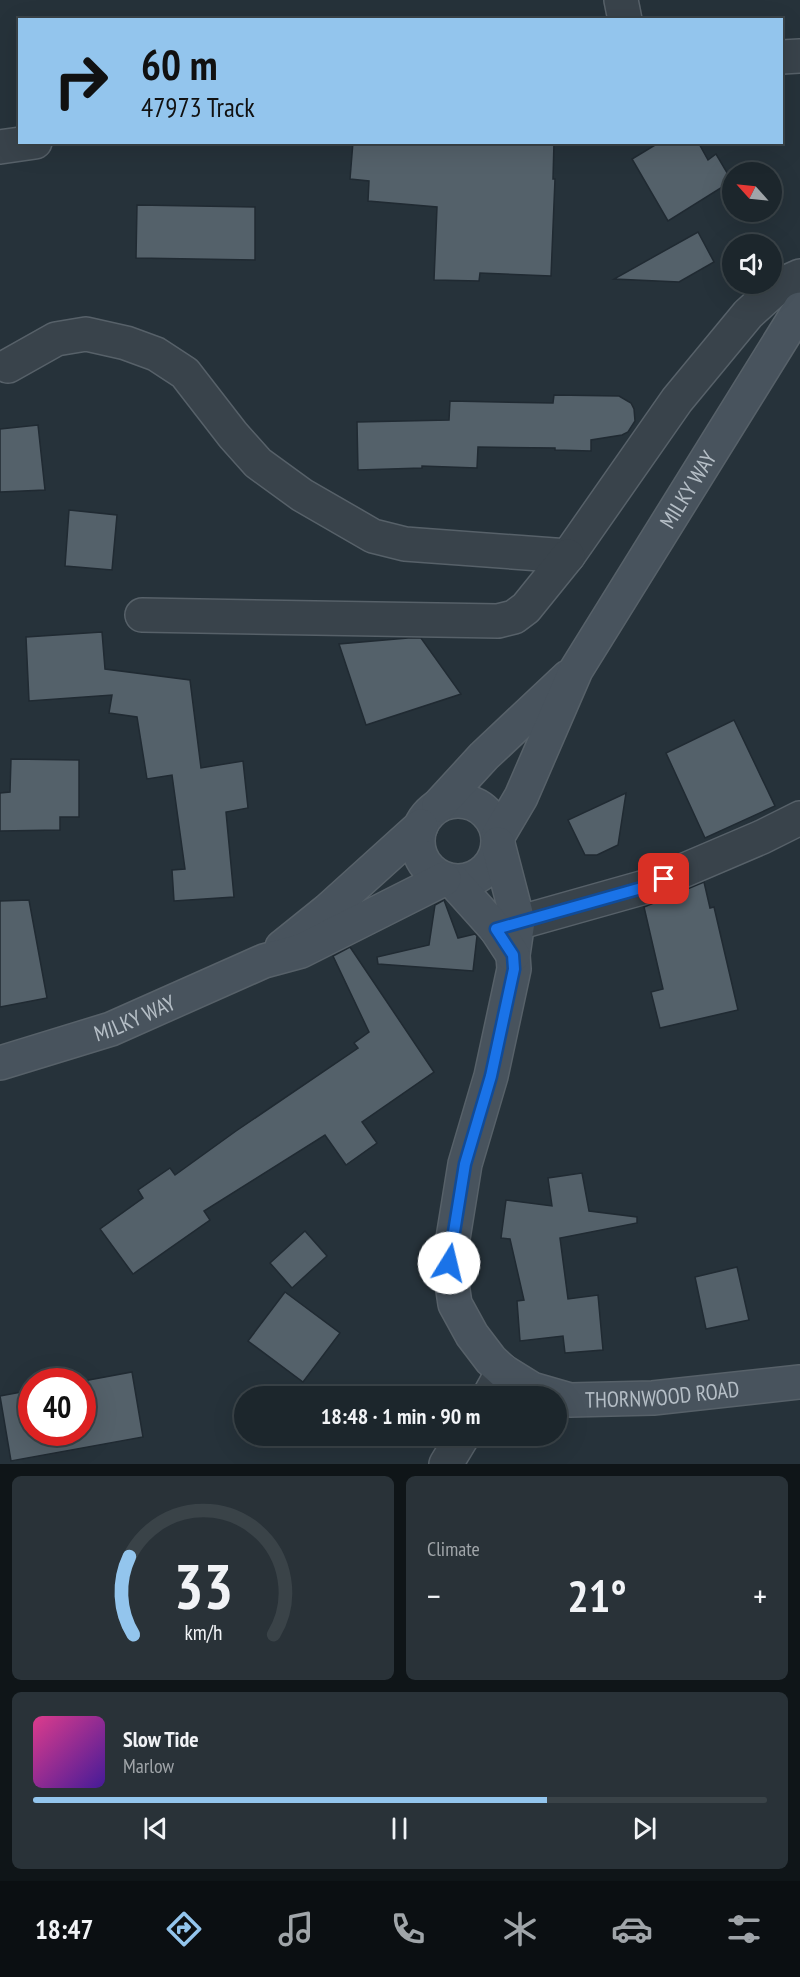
<!DOCTYPE html>
<html lang="en">
<head>
<meta charset="utf-8">
<style>
	:root { --surface:#1c262c; --page:#293238; --text:#f1f3f6; --muted:#a0a5a9; --line:#3a4348; --accent:#93c5ed }
	body { margin:0; font-family:"PT Sans Narrow",sans-serif; background:var(--page); color:var(--text); height:100vh; display:flex; flex-direction:column; font-size:22px; white-space:nowrap }
	* { box-sizing:border-box; margin:0 }
	p { font-size:20px; color:var(--muted) }
	.icon { flex:none; width:33px; height:33px; fill:none; stroke:currentColor; stroke-width:2; stroke-linecap:round; stroke-linejoin:round }
	.map { position:relative; height:1464px; overflow:hidden }
	.sheet { display:flex; flex-direction:column; gap:12px; padding:12px; background:#0f1518; flex:1 }
	.sheet>* { flex:none }
	.banner { position:absolute; left:18px; top:18px; width:765px; height:126px; border-radius:0px; box-shadow:0 6px 24px #0002,0 0 0 2px var(--line); background:#93c5ed; color:#111; overflow:hidden }
	.needle { width:39px; rotate:297deg }
	.controls { position:absolute; left:722px; top:162px; display:grid; gap:12px }
	.controls a { display:grid; place-items:center; width:60px; height:60px; border-radius:50%; background:var(--surface); box-shadow:0 6px 24px #0002,0 0 0 2px var(--line); font-size:30px }
	.speed { position:absolute; left:18px; top:1368px; display:flex; gap:12px; font-size:30px; font-weight:700; text-align:center }
	.speed>* { display:grid; place-content:center; width:78px; height:78px; border-radius:50%; background:var(--surface); box-shadow:0 6px 24px #0002,0 0 0 2px var(--line); line-height:1 }
	.speed .limit { border:9px solid #d22; background:#fff; color:#111 }
	.pin { position:absolute; display:grid; place-items:center; width:51px; height:51px; color:#fff; margin:-26px; border-radius:12px; box-shadow:0 3px 9px #0006 }
	.me { position:absolute; width:66px; margin:-33px; rotate:9deg; stroke-linejoin:round; filter:drop-shadow(0 0 4px #0008) }
	.turn { display:flex; align-items:center; gap:21px; height:126px; padding:0 24px; font-size:27px }
	.turn .icon { width:78px; height:78px; stroke-width:2.5 }
	.turn b { display:block; font-size:42px; line-height:51px }
	.big { font-size:45px; font-weight:800; line-height:1.1 }
	.sheet .tile { flex:1; display:flex; flex-direction:column; justify-content:center; gap:9px; min-width:0; padding:0 21px; border-radius:9px; background:var(--page) }
	.sheet .dial { align-items:center; gap:0 }
	.dial svg { height:156px; overflow:visible; fill:none; stroke:var(--line); stroke-width:7; stroke-linecap:round; text-anchor:middle }
	.dial text { fill:var(--text); stroke:none }
	.song { display:flex; align-items:center; gap:18px }
	.cover { width:72px; height:72px; border-radius:9px; background:linear-gradient(135deg,hsl(330 70% 55%),hsl(260 70% 35%)) }
	.played { height:6px; border-radius:3px; background:linear-gradient(90deg,var(--accent) 70%,var(--line) 70%) }
	.keys { display:flex; justify-content:space-around; direction:ltr }
	.heat { display:flex; justify-content:space-between; align-items:center; font-size:33px; direction:ltr }
	.sheet .tiles { flex:1; display:grid; gap:12px; grid-template-columns:1fr 1fr }
	.tile:last-child { grid-column:span 2 }
	.trip { position:absolute; left:234px; top:1386px; width:333px; height:60px; border-radius:30px; background:var(--surface); box-shadow:0 6px 24px #0002,0 0 0 2px var(--line); font-weight:800; line-height:60px; text-align:center }
	.menu { display:flex; height:96px; justify-content:space-around; align-items:center; background:#0b0f12; color:var(--muted) }
	.menu .icon { width:42px; height:42px }
	.menu .selected { color:var(--accent) }
	.menu b { font-size:27px; color:var(--text) }
	.map>svg:first-child { display:block }
</style>
</head>
<body>
<div class="map">
<svg width="800" height="1464" viewBox="0 0 800 1464">
	<rect width="100%" height="100%" fill="#26323a"/>
	<!-- building -->
	<g fill="#54616a" stroke="#202a32" stroke-width="1.5">
		<path d="M353 142H554L553 179H555L551 276 480 273 479 281 434 280 437 207 368 201 369 181 350 179Z"/>
		<path d="M660 142H698L708 160 716 154 732 181 668 221 632 159Z"/>
		<path d="M137 205 255 207V260L136 258Z"/>
		<path d="M698 232 714 262 679 282 614 279Z"/>
		<path d="M554 395 619 396 631 403 634 409 635 421 628 432 622 435 591 440V451L555 450V448L478 447 477 468 422 466V468L358 470 357 422 449 420 450 401 553 403Z"/>
		<path d="M38 425 45 490 0 492V429Z"/>
		<path d="M69 510 117 515 112 570 65 566Z"/>
		<path d="M102 632 105 669 190 680 201 768 243 761 248 808 226 812 234 897 174 901 172 870 185 869 172 775 147 779 137 717 109 713 112 695 29 701 26 637Z"/>
		<path d="M408 638H421L461 694 366 725 339 644Z"/>
		<path d="M734 720 775 806 705 838 666 753Z"/>
		<path d="M11 759 79 760V817H60V830L0 831V793L10 792Z"/>
		<path d="M626 793 618 845 597 855H585L568 820Z"/>
		<path d="M704 882 710 908 714 907 738 1010 660 1028 651 992 663 989 644 907Z"/>
		<path d="M29 900 47 998 0 1007V901Z"/>
		<path d="M444 900 458 938 475 934 477 936 473 971 378 964 377 957 429 945 435 905Z"/>
		<path d="M350 947 434 1072 362 1122 377 1143 346 1165 325 1135 204 1211 210 1220 133 1274 100 1229 143 1198 138 1190 170 1168 175 1175 236 1131 358 1048 354 1043 369 1032 333 956Z"/>
		<path d="M582 1173 589 1211 637 1217V1223L560 1238 568 1299 598 1295 603 1350 565 1353 563 1336 520 1341 517 1301 524 1300 510 1239 501 1238 506 1200 552 1206 548 1178Z"/>
		<path d="M305 1231 327 1256 292 1288 270 1263Z"/>
		<path d="M737 1267 749 1320 706 1329 695 1277Z"/>
		<path d="M285 1292 340 1333 303 1382 248 1341Z"/>
		<path d="M132 1372 143 1437 11 1461 0 1396 32 1390V1432H82V1382H78Z"/>
	</g>
	<g fill="none" stroke-linecap="round" stroke-linejoin="round">
		<!-- street casing -->
		<g stroke="#576169" stroke-width="36">
			<g id="street">
				<path d="M621 0 625 20"/>
				<path d="M782 57 800 56"/>
				<path d="M0 147 35 142"/>
				<path d="M8 366 56 339 86 334 126 343 156 354 185 373 233 435 258 463 302 495 373 536 405 544 568 556 677 400 748 314 780 285 800 276"/>
				<path d="M142 615 498 621 514 617 526 608 568 556"/>
				<path d="M496 929 645 887 762 837 800 818"/>
				<path d="M489 1396 503 1371"/>
				<path d="M446 1464 463 1436"/>
			</g>
		</g>
		<!-- secondary casing -->
		<g stroke="#576169" stroke-width="36">
			<g id="secondary">
				<circle cx="458" cy="841" r="40"/>
				<path d="M439 805 484 756 568 677"/>
				<path id="s1" d="M498 836 521 797 576 670 800 309"/>
				<path id="s2" d="M498 844 518 921 513 955 514 969 491 1076 465 1164 449 1263 455 1304 472 1335 491 1360 503 1371 532 1389 570 1400 653 1398 800 1382"/>
				<path d="M453 881 496 929 513 955"/>
				<path d="M282 947 328 910 421 826"/>
				<path id="s3" d="M0 1063 111 1029 264 961 301 951 444 879"/>
			</g>
		</g>
		<!-- street -->
		<use href="#street" stroke="#39434b" stroke-width="33"/>
		<!-- secondary -->
		<use href="#secondary" stroke="#48535d" stroke-width="33"/>
	</g>
	<g fill="none" stroke-linecap="round" stroke-linejoin="round">
		<!-- route casing -->
		<g stroke="#114b97" stroke-width="15">
			<path id="route" d="M449 1263 465 1164 491 1076 514 969 513 955 496 929 645 887 664 879"/>
		</g>
		<!-- route -->
		<use href="#route" stroke="#1a73e8" stroke-width="10"/>
	</g>
	<g text-anchor="middle" dominant-baseline="central" stroke-width="6" stroke-linejoin="round" paint-order="stroke">
		<!-- street labels -->
		<g font-size="22" fill="#b5bec6" stroke="#1e282f">
			<text stroke="none"><textPath href="#s1" startOffset="396">MILKY WAY</textPath></text>
			<text stroke="none"><textPath href="#s3" startOffset="142">MILKY WAY</textPath></text>
			<text stroke="none"><textPath href="#s2" startOffset="720">THORNWOOD ROAD</textPath></text>
		</g>
	</g>
</svg>
<div class="controls">
<a><svg class="needle" viewBox="-14 -14 28 28"><path d="M0-13l5 13h-10z" fill="#e53935"/><path d="M0 13l5-13h-10z" fill="#a0a5a9"/></svg></a>
<a><svg class="icon" aria-label="sound" viewBox="0 0 24 24"><path d="M4 9h4l5-4v14l-5-4H4zM17 9q2 3 0 6"/></svg></a>
</div>
<div class="speed"><div class="limit">40</div></div>
<div class="pin" style="left:664px;top:879px;background:#d93025"><svg class="icon" aria-label="arrive" viewBox="0 0 24 24"><path d="M6 21V4h12l-3 4 3 4H6"/></svg></div>
<svg class="me" style="left:449px;top:1263px" viewBox="-20 -20 40 40"><circle r="19" fill="#fff"/><path d="M0-13L10 11 0 6-10 11z" fill="#1a73e8"/></svg>
<div class="trip">18:48 · 1 min · 90 m</div>
<div class="banner">
<div class="turn"><svg class="icon" aria-label="right" viewBox="0 0 24 24"><path d="M7 20v-9h11M14 6l5 5-5 5"/></svg><div><b>60 m</b>47973 Track</div></div>
</div>
</div>
<section class="sheet">
<div class="tiles">
<div class="tile dial"><svg viewBox="0 0 100 80">
<path d="M14 69A42 42 0 1 1 86 69"/>
<path d="M14 69A42 42 0 0 1 12 29" stroke="#93c5ed"/>
<text x="50" y="56" font-size="32" font-weight="700">33</text>
<text x="50" y="72" font-size="11">km/h</text>
</svg></div>
<div class="tile"><p>Climate</p>
<div class="heat"><a>−</a><b class="big">21°</b><a>+</a></div>
</div>
<div class="tile">
<div class="song"><i class="cover"></i><div><b>Slow Tide</b><p>Marlow</p></div></div>
<div class="played"></div>
<div class="keys"><svg class="icon" aria-label="previous" viewBox="0 0 24 24"><path d="M18 5L8 12l10 7zM5 5v14"/></svg><svg class="icon" aria-label="pause" viewBox="0 0 24 24"><path d="M8 5v14M16 5v14"/></svg><svg class="icon" aria-label="next" viewBox="0 0 24 24"><path d="M6 5l10 7-10 7zM19 5v14"/></svg></div>
</div>
</div>
</section>
<nav class="menu">
<b>18:47</b>
<svg class="icon selected" aria-label="directions" viewBox="0 0 24 24"><path d="M12 3l9 9-9 9-9-9zM9 14v-3h6M13 9l2 2-2 2"/></svg>
<svg class="icon" aria-label="music" viewBox="0 0 24 24"><path d="M9 18V5l10-2v13"/><circle cx="6" cy="18" r="3"/><circle cx="16" cy="16" r="3"/></svg>
<svg class="icon" aria-label="phone" viewBox="0 0 24 24"><path d="M5 4h4l2 5-3 2q2 4 5 5l2-3 5 2v4C11 20 4 13 5 4z"/></svg>
<svg class="icon" aria-label="climate" viewBox="0 0 24 24"><path d="M12 3v18M4 7l16 10M4 17L20 7"/></svg>
<svg class="icon" aria-label="car" viewBox="0 0 24 24"><path d="M5 17H2v-5l4-1 3-4h7l3 4 3 1v5h-3M9 17h6M6 11h13"/><circle cx="7" cy="17" r="2"/><circle cx="17" cy="17" r="2"/></svg>
<svg class="icon" aria-label="filters" viewBox="0 0 24 24"><path d="M4 7h16M4 17h16"/><circle cx="9" cy="7" r="2"/><circle cx="15" cy="17" r="2"/></svg>
</nav>
</body>
</html>
